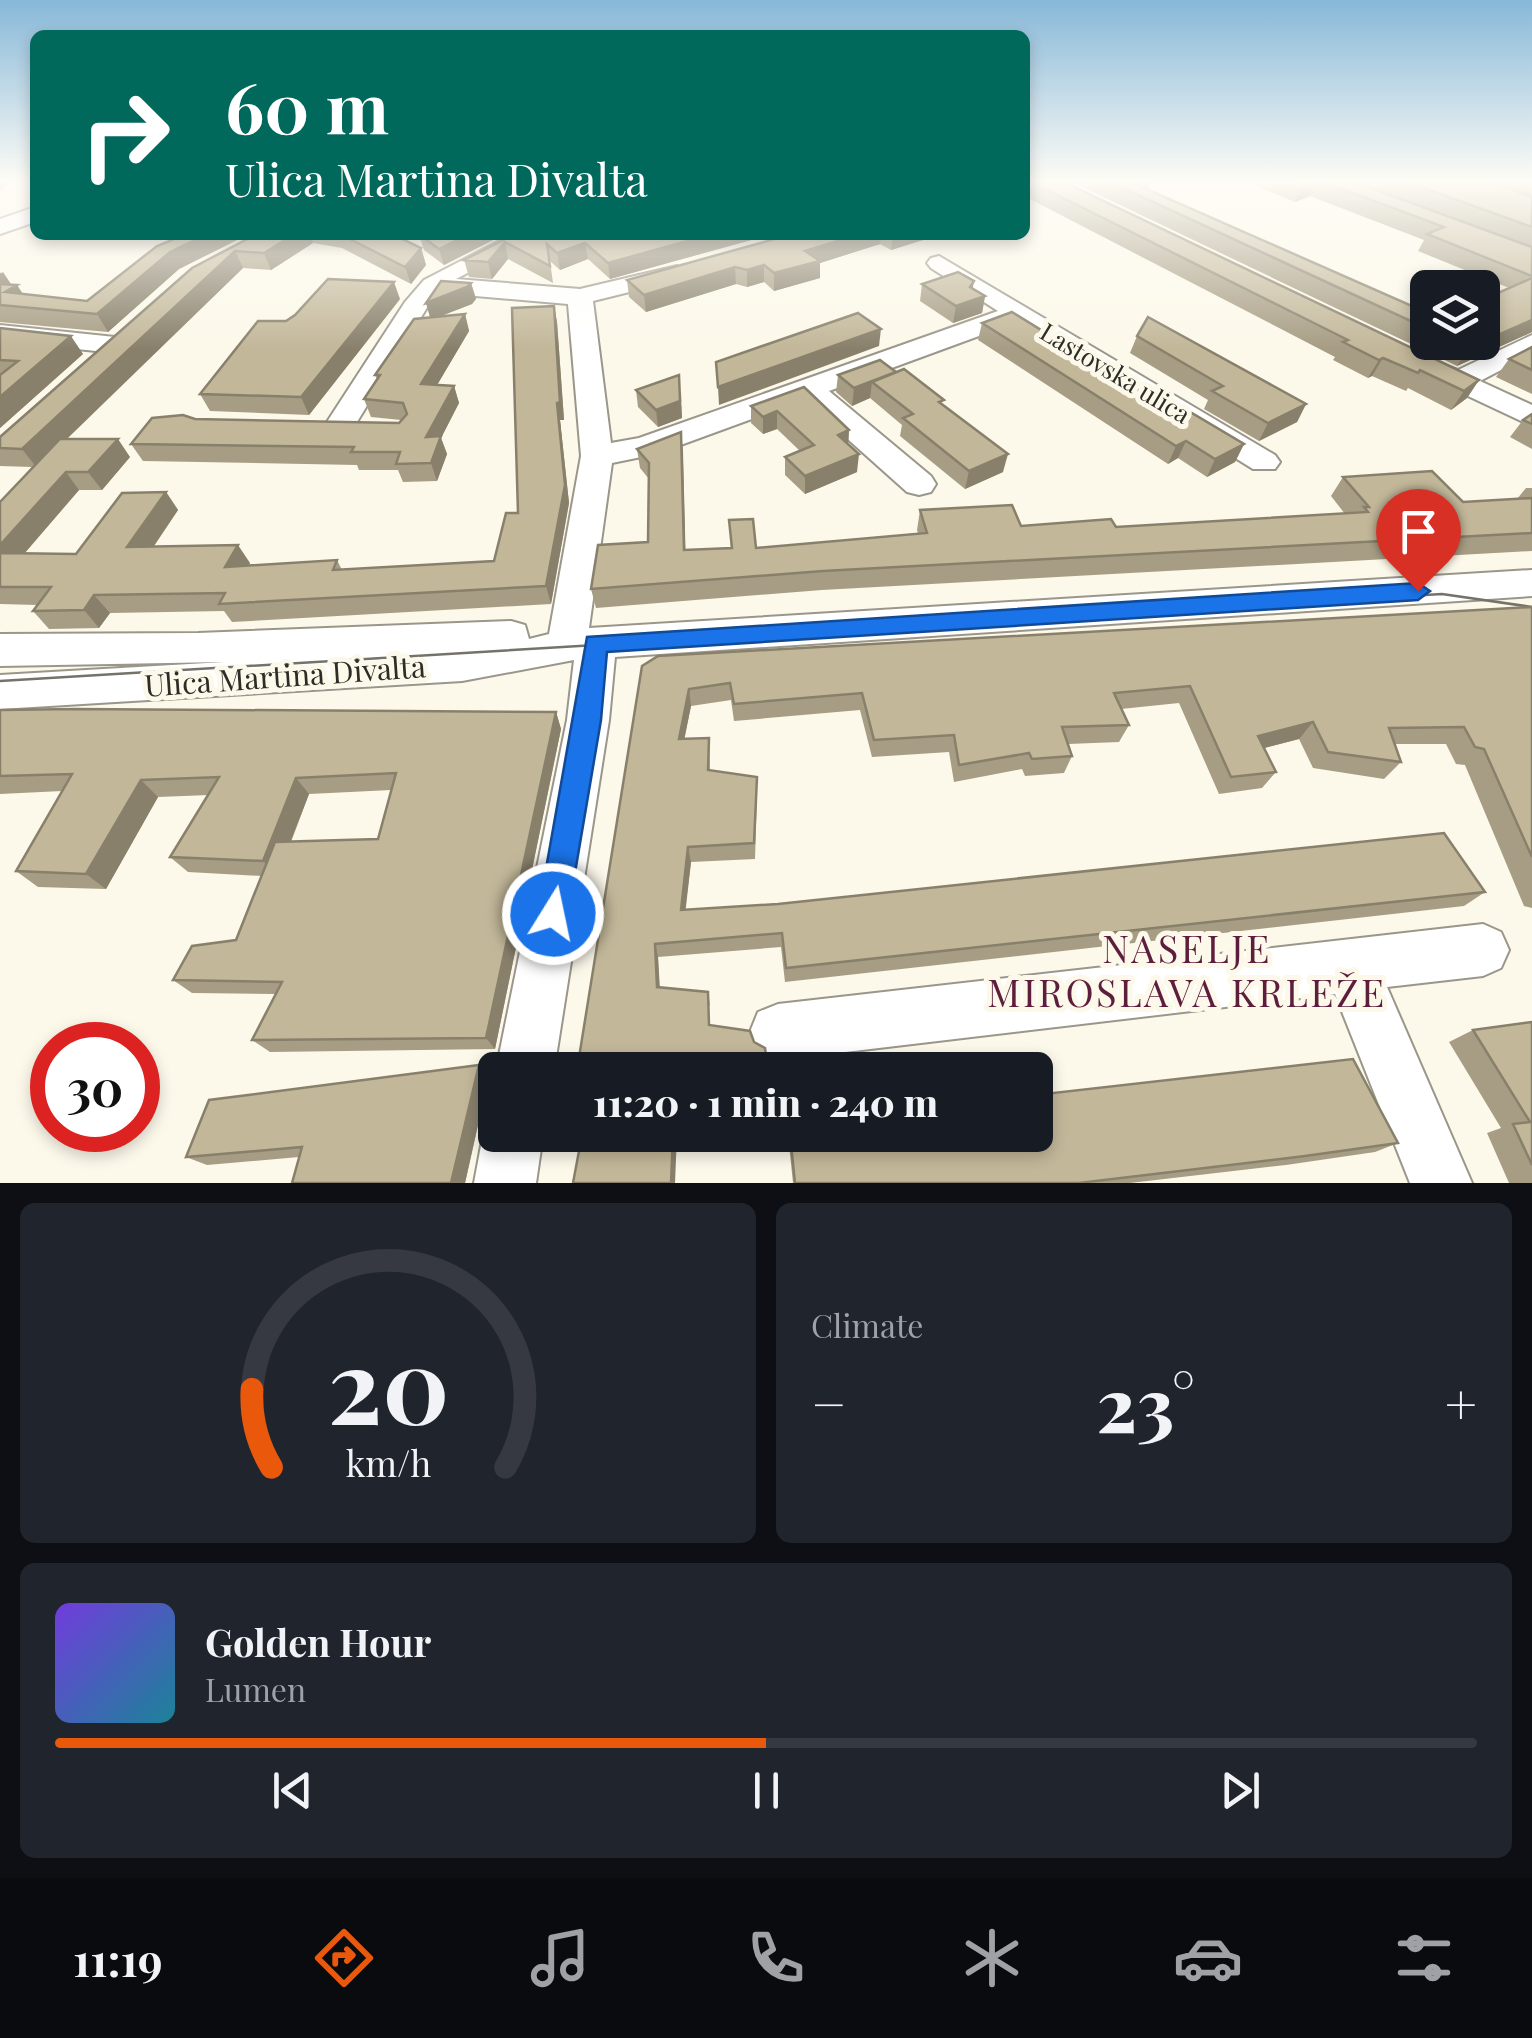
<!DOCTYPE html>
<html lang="en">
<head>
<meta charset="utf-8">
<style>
	:root { --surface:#171b24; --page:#20242c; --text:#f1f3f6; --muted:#9ea1a6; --line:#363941; --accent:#ea580c }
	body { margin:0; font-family:"Playfair Display",serif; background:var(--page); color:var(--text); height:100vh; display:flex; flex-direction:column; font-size:38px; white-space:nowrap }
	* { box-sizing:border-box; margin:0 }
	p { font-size:32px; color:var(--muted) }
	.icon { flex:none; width:55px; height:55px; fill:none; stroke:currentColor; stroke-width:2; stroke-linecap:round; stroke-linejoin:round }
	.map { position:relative; height:1183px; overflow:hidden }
	.side { display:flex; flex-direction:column; gap:20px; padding:20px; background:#0d0f14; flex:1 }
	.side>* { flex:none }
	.top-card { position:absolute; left:30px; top:30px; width:1000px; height:210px; border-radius:15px; box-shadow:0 5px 15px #0003; background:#00695c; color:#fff; overflow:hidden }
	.fabs { position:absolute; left:1410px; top:270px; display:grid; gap:20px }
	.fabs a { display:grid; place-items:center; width:90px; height:90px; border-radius:15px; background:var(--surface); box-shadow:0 5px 15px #0003; font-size:50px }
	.speed { position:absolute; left:30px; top:1022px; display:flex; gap:20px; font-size:50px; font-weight:700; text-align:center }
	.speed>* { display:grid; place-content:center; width:130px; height:130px; border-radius:50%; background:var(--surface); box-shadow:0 5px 15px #0003; line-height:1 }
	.speed .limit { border:15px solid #d22; background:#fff; color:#111 }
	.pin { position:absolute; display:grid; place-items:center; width:85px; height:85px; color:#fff; margin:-102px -42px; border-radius:50% 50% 50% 0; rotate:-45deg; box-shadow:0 0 10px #0007 }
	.pin .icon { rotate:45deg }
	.me { position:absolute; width:110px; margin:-55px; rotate:10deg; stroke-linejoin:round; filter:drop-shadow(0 0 8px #0008) }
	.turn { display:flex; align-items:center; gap:35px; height:210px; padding:0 30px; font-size:45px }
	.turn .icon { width:130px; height:130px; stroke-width:2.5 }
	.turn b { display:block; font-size:70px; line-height:85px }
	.big { font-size:75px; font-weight:800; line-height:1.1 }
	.side .widget { flex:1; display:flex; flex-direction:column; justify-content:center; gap:15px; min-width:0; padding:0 35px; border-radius:15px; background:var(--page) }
	.side .dial { align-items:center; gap:0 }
	.dial svg { height:260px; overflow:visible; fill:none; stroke:var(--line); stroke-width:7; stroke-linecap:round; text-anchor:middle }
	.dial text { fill:var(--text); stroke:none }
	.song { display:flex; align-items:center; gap:30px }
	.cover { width:120px; height:120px; border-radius:15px; background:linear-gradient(135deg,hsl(260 70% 55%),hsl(190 70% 35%)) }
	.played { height:10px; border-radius:5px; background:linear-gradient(90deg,var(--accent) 50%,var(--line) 50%) }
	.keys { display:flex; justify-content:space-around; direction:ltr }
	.heat { display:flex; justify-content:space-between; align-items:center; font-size:55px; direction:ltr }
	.side .tiles { flex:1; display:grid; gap:20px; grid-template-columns:1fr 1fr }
	.widget:last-child { grid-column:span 2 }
	.trip { position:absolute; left:478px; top:1052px; width:575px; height:100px; border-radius:15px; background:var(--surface); box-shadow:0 5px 15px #0003; font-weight:800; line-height:100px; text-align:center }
	.dock { display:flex; height:160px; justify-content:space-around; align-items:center; background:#090b0e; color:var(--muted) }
	.dock .icon { width:70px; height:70px }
	.dock .on { color:var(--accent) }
	.dock b { font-size:45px; color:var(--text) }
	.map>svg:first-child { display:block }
</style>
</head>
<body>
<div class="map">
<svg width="1532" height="1183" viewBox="0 0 1532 1183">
	<rect width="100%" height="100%" fill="#fcf8ea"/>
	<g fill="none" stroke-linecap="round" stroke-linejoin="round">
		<!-- minor casing -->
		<g stroke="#9a968a" stroke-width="4">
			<g id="minor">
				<path d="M35 207V222L0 234V219Z"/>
				<path d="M511 235H540L456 279 580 289 677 266 689 273 686 278 593 301 611 443 639 438 998 311 931 268 927 263 931 258 939 256 1275 455 1280 462 1275 469H1253L1017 322 829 391 931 476 936 484 931 492 919 495 907 492 804 400 656 454 612 463 589 628 1532 570V596L615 657 609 720 554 1070H496L567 720 574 660 462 681 0 709V675L224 662 0 666V634L198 633 511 621 525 625 529 639 549 634 581 456 568 304 441 293 428 306 349 435H327L323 428 405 302 424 280Z"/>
				<path d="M0 325 115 337 129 345 115 353 0 341Z"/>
				<path d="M1532 335V354L1480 381 1532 405V426L1419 373 1415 367 1419 361 1429 359 1458 370Z"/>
				<path d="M1483 924 1501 932 1509 950 1501 968 1483 976 1387 987 1472 1183H1410L1335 994 778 1060 758 1052 750 1032 758 1012 778 1004Z"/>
				<path d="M495 1113V1135H543L536 1183H474L483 1135Z"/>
			</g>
		</g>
		<!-- minor -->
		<use href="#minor" fill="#fff" fill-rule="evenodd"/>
		<!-- tram -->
		<path stroke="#747269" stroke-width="2.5" d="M0 681 1442 594 1532 607"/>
	</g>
	<!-- wall -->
	<g fill="#a79d84" fill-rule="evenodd">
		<path d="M1025 183H1066L1479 380 1467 398 1451 410 1408 388 1406 391 1372 376 1368 378 1333 360 1335 357 1028 198Z"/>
		<path d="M1074 183H1150L1148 190 1428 313V342H1482L1509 288 1418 251 1424 240 1310 196 1295 202 1251 184 1357 183 1532 247V332L1457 366Z"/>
		<path d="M1359 183H1494L1532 197V247Z"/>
		<path d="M1496 183H1532V196Z"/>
		<path d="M184 235H247L179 269 108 332 0 322V272L11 285H17L23 294 87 301Z"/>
		<path d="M255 235H394L421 248 426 265 411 284 342 248 313 243 271 270 243 268 66 439 130 457 102 490H79L25 553 76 554 166 492 178 510 154 546 250 563 248 566 337 560 342 570 494 561 518 513 554 306 557 322 564 420H560L569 503 551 604 232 622 224 611 110 613 99 628 49 629 33 611 37 605 0 604V502L32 467 0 466V437Z"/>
		<path d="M419 235H503L444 265 424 250Z"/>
		<path d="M513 235H769L610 279 588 259 560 270 550 261 553 283 508 259 492 279 469 277 464 260Z"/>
		<path d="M789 235H939L891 250 880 244 820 263V278L774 291 764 282 747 287 736 284 646 312 629 297 627 280Z"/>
		<path d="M974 281 972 288 985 296 982 313 953 323 920 301 922 284Z"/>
		<path d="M471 283 476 299 472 304 440 316 465 314 469 331 437 385 454 386 459 403 441 438 447 454 437 481 403 482 398 470H359L357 465 143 461 131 444 195 419 399 423 401 420 371 417 364 399 377 379 375 375 430 317 426 303Z"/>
		<path d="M400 299 309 415 210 411 200 394 286 321Z"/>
		<path d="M982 323 1171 410 1244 444 1235 462 1207 477 1178 458 1168 464 978 340Z"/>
		<path d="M0 328 83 354 0 428Z"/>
		<path d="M1137 336 1306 404 1297 422 1259 441 1204 409 1208 400 1130 353Z"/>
		<path d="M1532 347V394L1496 377 1509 359Z"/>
		<path d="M880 360 943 406 1003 472 965 489 900 436 902 425 870 398 852 406 836 392 838 375Z"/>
		<path d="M636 390 681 392 682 418 658 427 638 407Z"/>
		<path d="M751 406 849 430 848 444 857 472 805 494 785 475V457L800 451 777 429 763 434 751 423Z"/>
		<path d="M1532 414V449L1510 437 1523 420Z"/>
		<path d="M681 432 685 550 731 548 729 520 756 548 918 533 917 530 920 510 1021 526 1116 527 1345 514 1331 496 1343 477 1463 502 1517 499 1526 488H1532V551L822 590 596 608 591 589 648 542 649 479 640 468 637 449Z"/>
		<path d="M1532 607V908L1524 906 1465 765 1456 764 1446 744H1395L1401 762 1384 779 1313 768 1299 739 1264 748 1276 772 1262 788 1219 794 1179 703 1121 709 1129 725 1119 742 1068 744 1072 756 1064 773 1025 776 1022 769 954 782 949 752 872 757 860 710 734 721 731 700 691 706 684 739 709 738 710 770 757 777V794L755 859 691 862 685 910 1485 892 1464 906 785 982 781 947 658 957 660 988 708 992 710 1005 577 1070 642 666Z"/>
		<path d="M0 710 556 712 561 729 495 1049 270 1052 252 1040 275 994 192 993 173 980 236 940 262 876 188 872 170 857 209 795 158 797 106 889 38 887 16 871 62 791 0 794ZM391 790 378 839 291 842 309 794Z"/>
		<path d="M1532 1022V1183H1509L1487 1133 1501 1128 1449 1042 1473 1030Z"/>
		<path d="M489 1076 465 1183H292L299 1157 207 1165 186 1157Z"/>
		<path d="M582 1135H773V1136Z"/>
		<path d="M788 1135H1035L1398 1143 1375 1152 1286 1165 1130 1183H793Z"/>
	</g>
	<!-- shaded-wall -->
	<g fill="#88806b">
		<path d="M0 183H11L0 190Z"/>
		<path d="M1031 183 1028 198 1025 199V184Z"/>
		<path d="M1137 183H1150L1147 194 1135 184Z"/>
		<path d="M1309 183H1316L1310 196 1295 202 1302 186Z"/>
		<path d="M205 235H247L179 269 108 332 97 314 170 252Z"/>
		<path d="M293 235H310L313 243 271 270 264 253Z"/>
		<path d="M467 235H503L444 265 439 249Z"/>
		<path d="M709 235H769L610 279 608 263Z"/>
		<path d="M858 235H881L880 244 820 263V278L774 291V273L805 251Z"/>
		<path d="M893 235H939L891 250Z"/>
		<path d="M505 242 508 259 492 279 488 262Z"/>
		<path d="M585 243 588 259 560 270 557 253Z"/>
		<path d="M421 248 426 265 411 284 405 267Z"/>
		<path d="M235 251 243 268 37 468 22 449Z"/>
		<path d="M764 265V282L747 287V270Z"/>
		<path d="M735 267 736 284 646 312 644 295Z"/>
		<path d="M3 272 13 287 17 285 28 303 0 298V274Z"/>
		<path d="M974 281 971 298 985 296 982 313 953 323 956 306Z"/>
		<path d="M394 282 400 299 309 415 301 397Z"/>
		<path d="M471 283 476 299 472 304 431 320 426 303Z"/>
		<path d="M554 306 557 322 564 420H560L569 503 551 604 546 586 557 403Z"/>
		<path d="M465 314 469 331 427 402 421 384Z"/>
		<path d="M1532 320V332L1457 366 1469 348Z"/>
		<path d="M881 329 879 346 719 405 718 387Z"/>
		<path d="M71 336 83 354 0 428V397Z"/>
		<path d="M1383 358 1372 376 1368 378 1379 360Z"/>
		<path d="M896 372 872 382 870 398 852 406 854 388Z"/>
		<path d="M679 375 682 418 658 427 656 410Z"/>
		<path d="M1479 380 1467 398 1451 410 1464 391Z"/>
		<path d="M454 386 459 403 441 438 447 454 437 481 431 463 426 437Z"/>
		<path d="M1306 404 1297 422 1259 441 1268 423Z"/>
		<path d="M777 411V429L763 434V417Z"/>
		<path d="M849 430 848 448 838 435Z"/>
		<path d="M681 432 683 451 686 570 684 550Z"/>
		<path d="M118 439 130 457 102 490 88 472Z"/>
		<path d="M1186 441 1178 458 1168 464 1176 446Z"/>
		<path d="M1244 444 1235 462 1207 477 1215 459Z"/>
		<path d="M859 454 857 472 805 494V476Z"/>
		<path d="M1008 454 1003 472 965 489 969 471Z"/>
		<path d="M66 472 79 490 9 571 0 561V545Z"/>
		<path d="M166 492 178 510 141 565 127 547Z"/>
		<path d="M238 545 250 563 237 585 225 567Z"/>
		<path d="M94 595 110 613 99 628 84 610Z"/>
		<path d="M689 689 691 706 681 756 679 739Z"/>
		<path d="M556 712 561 729 495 1049 486 1038Z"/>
		<path d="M1313 722 1299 739 1245 753 1258 736Z"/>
		<path d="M296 778 309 794 277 876 263 861Z"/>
		<path d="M141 780 158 797 106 889 86 874Z"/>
		<path d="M688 847 691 862 684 924 681 910Z"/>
		<path d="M655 944 658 957 660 1000 657 987Z"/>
		<path d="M479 1065 489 1076 465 1183H451Z"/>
		<path d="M673 1135H677L675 1183H671Z"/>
	</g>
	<!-- building -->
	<g fill="#c2b799" stroke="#88806b" stroke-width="2.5">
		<path d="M1033 183H1066L1479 380 1464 391 1420 370 1418 373 1383 358 1379 360 1343 342 1348 340Z"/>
		<path d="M1112 183H1137L1135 184 1428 313V329Z"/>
		<path d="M1326 183H1357L1532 247V276L1427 234 1444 227Z"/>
		<path d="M1410 183H1494L1532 197V227Z"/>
		<path d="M184 235H205L170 252 97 314 0 305V284L17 285 5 292 87 301 157 246Z"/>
		<path d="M255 235H293L264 253 235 251 22 449 0 448V437L192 268Z"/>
		<path d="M342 235H394L421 248 405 267Z"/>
		<path d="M420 235H467L439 249Z"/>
		<path d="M513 235H709L608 263 585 243 557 253 547 244 550 266 505 242 488 262 464 260Z"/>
		<path d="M789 235H858L805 251 820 261 774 273 764 265 747 270 735 267 644 295 627 280Z"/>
		<path d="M958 272 974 281 970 287 985 296 956 306 922 284Z"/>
		<path d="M1532 278V320L1482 342V300Z"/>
		<path d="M328 279 394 282 301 397 200 394 258 321H286L295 315Z"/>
		<path d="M441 281 471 283 467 287 426 303Z"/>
		<path d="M554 306 560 402 557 403 565 485 546 586 219 604 225 593 94 595 84 610 33 611 51 587H0V553L76 554 122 493 166 492 127 547 238 545 225 567 337 560 333 570 494 561 506 513H518L512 308Z"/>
		<path d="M1012 312 1171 410 1180 406 1244 444 1215 459 1186 441 1176 446 982 323Z"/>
		<path d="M858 313 881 329 718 387 716 362Z"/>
		<path d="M465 314 421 384 454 386 426 437 441 436 431 463 396 464 400 452H351L354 447 131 444 152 418 183 415 195 419 399 423 407 414 403 403 364 399 380 375H375L414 319Z"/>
		<path d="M1148 317 1306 404 1268 423 1212 391 1223 386 1137 336Z"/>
		<path d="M0 328 71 336 0 397V375L18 361 0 360Z"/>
		<path d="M1457 342H1481L1469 348Z"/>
		<path d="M1532 347V370L1509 359Z"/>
		<path d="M880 360 896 372 854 388 838 375Z"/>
		<path d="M904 369 944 400 939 402 1008 454 969 471 903 418 913 414 872 382Z"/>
		<path d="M679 375 680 401 656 410 636 390Z"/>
		<path d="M804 387 849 430 838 435 859 454 805 476 785 457 814 445 777 411 763 417 751 406Z"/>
		<path d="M1532 414V424L1523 420Z"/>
		<path d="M681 432 684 550 732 548 729 520 753 519 756 548 927 533 920 510 1012 505 1021 526 1111 519 1116 527 1368 512 1364 507H1369L1343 477 1432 471 1463 502 1532 498V533L823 571 591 589 598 545 648 542 649 463 637 449Z"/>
		<path d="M60 439H118L88 472H66L0 545V502Z"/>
		<path d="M1532 607V857L1484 749 1475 747 1464 727 1389 728 1401 762 1328 752 1313 722 1258 736 1276 772 1231 777 1190 686 1114 693 1129 725 1062 727 1072 756 1032 759 1029 753 959 765 954 735 874 740 862 693 734 704 730 683 689 689 679 739 709 738 708 770 757 777 754 843 688 847 681 910 778 904 1444 833 1485 892 786 968 782 933 655 944 657 987 708 992 709 1025 750 1031 754 1042 765 1048 768 1070H577L642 666 658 656Z"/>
		<path d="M75 709 556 712 486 1038 252 1040 282 982 173 980 192 946 236 940 275 842 378 839 396 773 296 778 263 861 170 857 219 777 141 780 86 874 16 871 72 774 0 776V710Z"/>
		<path d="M1532 1022V1165L1513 1124 1530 1122 1473 1030Z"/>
		<path d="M1353 1059 1398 1143 1305 1156 1079 1183H795L790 1135H1035V1095Z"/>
		<path d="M479 1065 451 1183H292L302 1147 186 1157 209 1100Z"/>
		<path d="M582 1135H673L671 1183H573Z"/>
	</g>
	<!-- sky -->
	<linearGradient id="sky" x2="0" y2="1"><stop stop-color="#87b8d8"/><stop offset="0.52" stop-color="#fefcf6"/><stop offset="1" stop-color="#fefcf6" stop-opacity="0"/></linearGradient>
	<rect width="1532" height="349" fill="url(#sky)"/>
	<!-- route -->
	<path fill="#1a73e8" stroke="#114b97" stroke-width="2.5" d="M1418 583 1430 591 1418 600 607 652 601 720 568 914 564 925 553 929 542 925 538 914 587 637Z"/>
	<g text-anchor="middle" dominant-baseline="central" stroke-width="10" stroke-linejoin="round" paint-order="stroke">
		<!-- far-street labels -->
		<g font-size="25" fill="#2d2c27" stroke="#fcf8ea">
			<text transform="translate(1116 372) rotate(31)">Lastovska ulica</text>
		</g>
		<!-- street labels -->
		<g font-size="30" fill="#2d2c27" stroke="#fcf8ea">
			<text transform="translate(285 675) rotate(-4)">Ulica Martina Divalta</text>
		</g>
		<!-- near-neighbourhood labels -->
		<g font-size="38" letter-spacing="2.5" fill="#5d1d3c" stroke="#fcf8ea">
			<text x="1187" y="947">NASELJE<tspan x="1187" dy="44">MIROSLAVA KRLEŽE</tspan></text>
		</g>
	</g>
</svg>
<div class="fabs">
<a><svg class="icon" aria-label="layers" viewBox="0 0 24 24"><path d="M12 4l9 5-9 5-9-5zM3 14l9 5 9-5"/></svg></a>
</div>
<div class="speed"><div class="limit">30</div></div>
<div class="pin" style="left:1418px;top:591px;background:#d93025"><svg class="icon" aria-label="arrive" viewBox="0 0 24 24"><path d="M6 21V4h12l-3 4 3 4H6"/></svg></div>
<svg class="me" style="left:553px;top:914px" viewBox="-20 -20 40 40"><circle r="17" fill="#1a73e8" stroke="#fff" stroke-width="3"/><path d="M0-11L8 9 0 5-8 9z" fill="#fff"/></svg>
<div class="trip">11:20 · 1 min · 240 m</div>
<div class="top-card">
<div class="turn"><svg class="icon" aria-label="right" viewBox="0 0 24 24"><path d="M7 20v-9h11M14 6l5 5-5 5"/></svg><div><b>60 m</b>Ulica Martina Divalta</div></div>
</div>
</div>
<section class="side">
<div class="tiles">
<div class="widget dial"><svg viewBox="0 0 100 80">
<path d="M14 69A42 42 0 1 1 86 69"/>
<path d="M14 69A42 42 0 0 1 8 45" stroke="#ea580c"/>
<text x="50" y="56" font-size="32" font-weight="700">20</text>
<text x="50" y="72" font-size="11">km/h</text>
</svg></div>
<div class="widget"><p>Climate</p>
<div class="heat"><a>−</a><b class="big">23°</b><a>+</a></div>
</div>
<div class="widget">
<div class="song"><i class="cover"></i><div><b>Golden Hour</b><p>Lumen</p></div></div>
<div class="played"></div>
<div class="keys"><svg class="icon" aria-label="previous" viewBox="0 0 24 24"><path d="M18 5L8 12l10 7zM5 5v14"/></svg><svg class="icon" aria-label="pause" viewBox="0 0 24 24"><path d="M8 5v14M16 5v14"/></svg><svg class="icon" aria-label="next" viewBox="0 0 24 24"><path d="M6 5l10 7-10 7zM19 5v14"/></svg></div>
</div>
</div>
</section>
<nav class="dock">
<b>11:19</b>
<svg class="icon on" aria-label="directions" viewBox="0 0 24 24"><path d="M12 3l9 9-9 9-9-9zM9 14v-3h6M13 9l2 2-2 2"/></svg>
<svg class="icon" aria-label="music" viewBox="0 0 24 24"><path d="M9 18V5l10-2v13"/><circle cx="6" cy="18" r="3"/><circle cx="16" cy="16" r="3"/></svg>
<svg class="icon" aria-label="phone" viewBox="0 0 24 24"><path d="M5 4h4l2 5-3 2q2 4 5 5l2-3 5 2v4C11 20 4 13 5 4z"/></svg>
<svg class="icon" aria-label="climate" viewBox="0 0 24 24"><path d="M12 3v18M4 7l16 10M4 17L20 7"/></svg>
<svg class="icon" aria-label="car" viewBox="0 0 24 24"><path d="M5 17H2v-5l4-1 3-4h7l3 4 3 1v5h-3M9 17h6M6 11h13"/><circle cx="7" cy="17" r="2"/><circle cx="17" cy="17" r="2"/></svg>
<svg class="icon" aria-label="filters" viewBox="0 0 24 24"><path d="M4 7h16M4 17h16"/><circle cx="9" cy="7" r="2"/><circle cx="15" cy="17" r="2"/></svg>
</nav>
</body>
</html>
